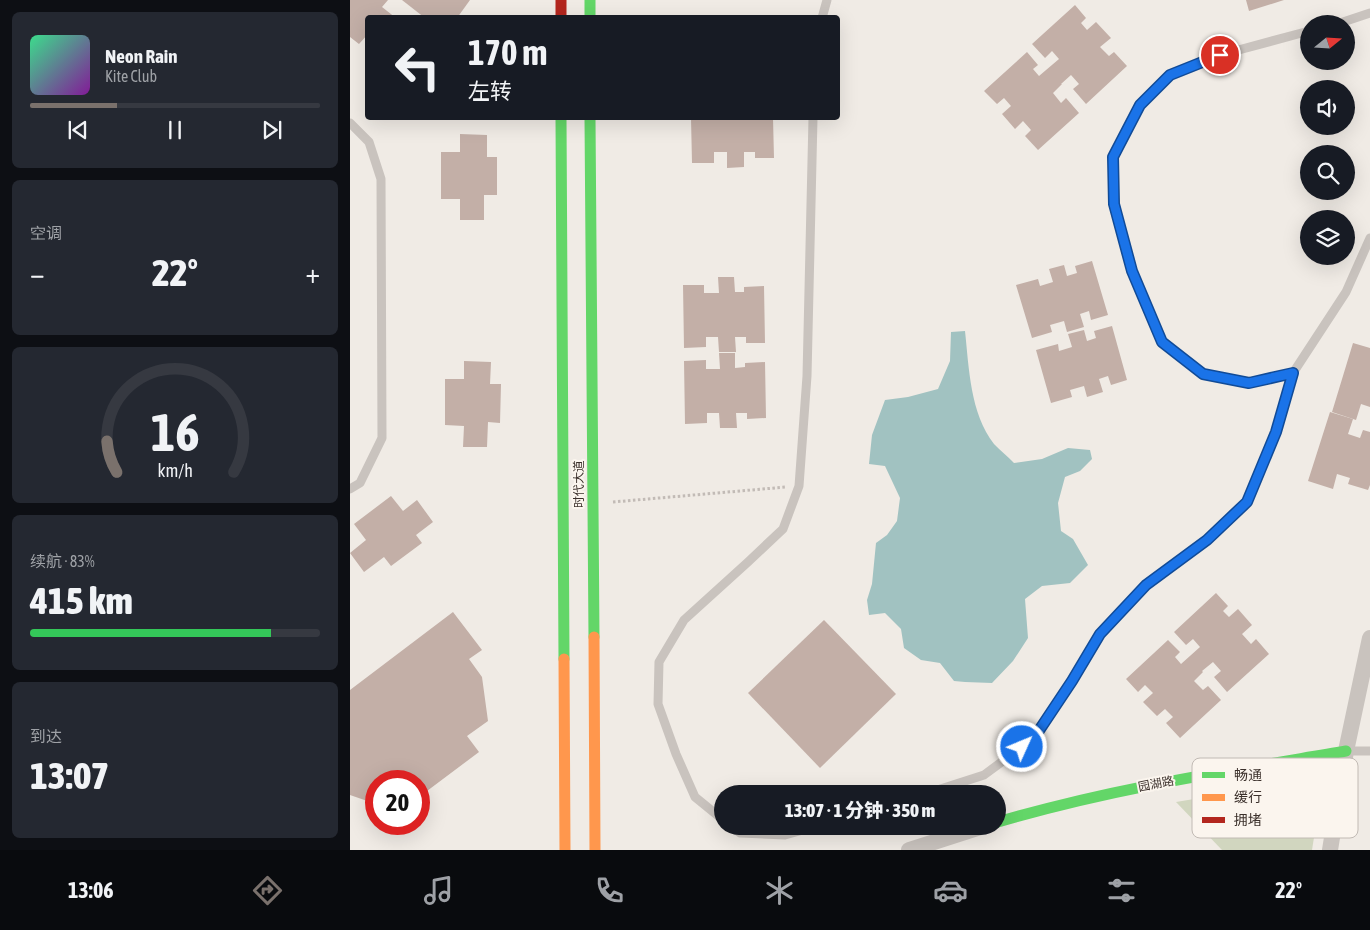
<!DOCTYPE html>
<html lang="zh">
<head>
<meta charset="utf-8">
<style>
	:root { --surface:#171b24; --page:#242831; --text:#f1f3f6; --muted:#9ea1a6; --line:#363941; --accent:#7a716c }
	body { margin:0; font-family:"Asap Condensed","Noto Sans SC",sans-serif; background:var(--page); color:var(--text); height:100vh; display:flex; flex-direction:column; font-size:19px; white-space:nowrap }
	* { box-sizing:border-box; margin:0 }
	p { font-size:16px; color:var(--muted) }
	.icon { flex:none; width:28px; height:28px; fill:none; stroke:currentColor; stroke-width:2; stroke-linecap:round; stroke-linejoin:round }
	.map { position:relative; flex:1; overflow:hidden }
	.side { display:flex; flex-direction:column; gap:12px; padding:12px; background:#0d0f14; width:350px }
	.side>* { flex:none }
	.guide { position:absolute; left:15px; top:15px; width:475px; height:105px; border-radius:5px; box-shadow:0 5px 20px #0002; background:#171b24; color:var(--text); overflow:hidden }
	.needle { width:32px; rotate:72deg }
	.fabs { position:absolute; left:950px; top:15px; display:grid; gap:10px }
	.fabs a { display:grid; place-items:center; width:55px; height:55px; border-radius:50%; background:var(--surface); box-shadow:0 5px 20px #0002; font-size:25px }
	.speed { position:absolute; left:15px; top:770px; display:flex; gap:10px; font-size:25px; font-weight:700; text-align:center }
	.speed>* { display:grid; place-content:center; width:65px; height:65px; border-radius:50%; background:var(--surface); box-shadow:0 5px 20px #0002; line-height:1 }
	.speed .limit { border:8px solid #d22; background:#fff; color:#111 }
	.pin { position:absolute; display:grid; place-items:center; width:42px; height:42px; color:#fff; margin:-21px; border:2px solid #fff; border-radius:50%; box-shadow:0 1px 5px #0007 }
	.me { position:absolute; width:55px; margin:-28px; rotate:46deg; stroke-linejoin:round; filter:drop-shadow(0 0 4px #0008) }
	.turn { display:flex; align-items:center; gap:18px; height:105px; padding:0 20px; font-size:22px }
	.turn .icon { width:65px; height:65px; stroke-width:2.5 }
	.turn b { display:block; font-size:35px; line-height:42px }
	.big { font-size:38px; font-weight:800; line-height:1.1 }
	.side .card { flex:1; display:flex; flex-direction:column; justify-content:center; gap:8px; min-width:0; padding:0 18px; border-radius:8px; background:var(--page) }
	.side .dial { align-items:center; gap:0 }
	.dial svg { height:130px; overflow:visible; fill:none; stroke:var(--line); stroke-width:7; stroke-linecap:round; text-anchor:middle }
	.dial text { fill:var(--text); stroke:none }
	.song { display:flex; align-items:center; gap:15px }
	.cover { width:60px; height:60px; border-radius:8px; background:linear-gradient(135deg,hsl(150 70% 55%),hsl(290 70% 35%)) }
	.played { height:5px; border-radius:2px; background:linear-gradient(90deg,var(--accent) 30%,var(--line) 30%) }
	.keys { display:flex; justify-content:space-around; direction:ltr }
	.heat { display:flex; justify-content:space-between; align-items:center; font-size:28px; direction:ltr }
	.charge { height:8px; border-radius:4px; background:linear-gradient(90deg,#34c759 83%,var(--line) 0) }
	.trip { position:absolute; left:364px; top:785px; width:292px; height:50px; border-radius:25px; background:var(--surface); box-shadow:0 5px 20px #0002; font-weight:800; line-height:50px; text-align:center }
	.dock { display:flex; height:80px; justify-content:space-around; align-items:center; background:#090b0e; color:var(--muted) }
	.dock .icon { width:35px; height:35px }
	.dock .active { color:var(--accent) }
	.dock b { font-size:22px; color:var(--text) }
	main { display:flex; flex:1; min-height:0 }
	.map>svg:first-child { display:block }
</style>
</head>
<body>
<main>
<section class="side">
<div class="card">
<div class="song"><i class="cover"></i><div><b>Neon Rain</b><p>Kite Club</p></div></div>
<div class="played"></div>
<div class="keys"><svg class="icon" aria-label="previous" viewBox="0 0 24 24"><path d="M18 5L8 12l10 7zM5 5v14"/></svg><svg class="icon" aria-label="pause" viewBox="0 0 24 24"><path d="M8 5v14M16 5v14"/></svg><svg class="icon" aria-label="next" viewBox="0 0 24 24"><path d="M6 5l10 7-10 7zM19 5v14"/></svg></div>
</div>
<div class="card"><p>空调</p>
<div class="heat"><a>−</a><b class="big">22°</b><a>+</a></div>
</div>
<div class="card dial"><svg viewBox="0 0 100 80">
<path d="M14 69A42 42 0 1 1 86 69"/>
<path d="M14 69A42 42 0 0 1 8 50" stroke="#7a716c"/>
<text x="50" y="56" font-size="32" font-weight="700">16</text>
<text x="50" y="72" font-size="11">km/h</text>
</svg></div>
<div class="card"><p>续航 · 83%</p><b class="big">415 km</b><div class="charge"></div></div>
<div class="card"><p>到达</p><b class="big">13:07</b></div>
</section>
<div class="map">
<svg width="1020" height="850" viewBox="0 0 1020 850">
	<rect width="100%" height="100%" fill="#f0ebe5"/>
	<!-- green -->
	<path fill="#d1d6bf" d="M922 786 966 825 962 850H872L826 802Z"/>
	<!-- water -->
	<path fill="#a1c2c1" d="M615 331C619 368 620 413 644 444 650 450 658 457 664 463L692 459 718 448 740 450 742 459 730 471 715 477 708 503 711 531 723 539 738 565 720 583 692 586 675 599 678 638 663 661 642 683 615 682 604 681 590 663 571 660 554 648 551 629 535 613 519 615 517 600 522 584 526 543 537 535 547 521 550 498 535 466 519 464 522 435 535 400 558 397 588 389 600 361 601 332Z"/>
	<!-- building -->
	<g fill="#c3afa7">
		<path d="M0 0H38L32 7 46 18H18V34L9 44 0 37Z"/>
		<path d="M52 0H120L107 18H75Z"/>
		<path d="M896 0H934L899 11Z"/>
		<path d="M725 5 736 18 731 23 737 30 746 22 761 38 750 47 759 56 764 52 777 66 736 104 723 89 729 84 721 75 711 84H712L703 93 711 103 716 98 729 113 688 150 675 136 681 130 673 121 665 129 652 114 661 106 654 98 647 104 634 91 677 52 688 65 683 69 689 76 709 59 702 51 695 58 682 44Z"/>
		<path d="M341 118H423L424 158H405V152H394V167L377 168V152H364V163H342Z"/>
		<path d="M110 134 137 135V157H147V195H134V220H110V199H91V152H110Z"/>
		<path d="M742 261 758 315 741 320 739 311 730 314 734 327 717 332 714 321 700 325 702 332 682 338 666 285 688 279 690 286 703 282 699 269 714 265 717 276 727 273 725 266Z"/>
		<path d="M368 277H384L385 292H394V287L414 286 415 343H396V337H385L386 352H369L368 337H356V347L334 348 333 285H354V293H369Z"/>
		<path d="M762 326 777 380 761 385 758 376 749 379 753 392 737 397 734 386 720 390 722 397 701 403 686 350 708 344 709 351 722 347 718 334 734 330 737 341 746 338 744 331Z"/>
		<path d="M1003 343 1020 348V407L1011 404 1006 420 982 412Z"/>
		<path d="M369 353H385V368L395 367V363L415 362 416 418 397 419V413H386L387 428H370L369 413H357V423L335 424 334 361 356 360V369H370Z"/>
		<path d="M114 361 141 362 140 384H151L150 423 138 422 137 447H113L114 426 95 425V379H114Z"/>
		<path d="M980 412 1003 419 998 434 1010 438 1013 430 1020 432V485L1018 490 998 484 1000 478 987 474 983 489 958 481Z"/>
		<path d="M41 496 53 511 67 500 83 522 66 535 72 543 41 566 34 557 14 572 0 553 16 540 4 524Z"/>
		<path d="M866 593 878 606 873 611 879 617 888 609 902 625 892 634 901 644 906 639 919 654 877 692 864 677 871 671 863 662 852 671 853 672 844 681 853 690 858 686 871 700 830 738 816 723 823 717 815 709 807 716 793 702 803 693 795 685 788 692 776 679 818 640 830 652 825 657 831 664 850 647 843 639 836 645 824 632Z"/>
		<path d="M103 612 132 650 119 659 132 677 138 721 117 736 129 752 69 797V781H26V804L0 795V690Z"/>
		<path d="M474 620 546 694 470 768 398 693Z"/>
	</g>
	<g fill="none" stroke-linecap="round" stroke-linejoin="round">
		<!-- path -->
		<path stroke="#c2bbb6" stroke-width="3" stroke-dasharray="2.5 2.5" stroke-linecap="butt" d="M263 502 436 487"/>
		<!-- lane -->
		<g stroke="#c9c3be" stroke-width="9">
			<path d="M472 18 477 0"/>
			<path d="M987 24 1020 13"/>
			<path d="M0 123 19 142 31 179 32 438 10 483 0 489"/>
			<path d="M943 373 899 383 853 374 812 342 782 271 764 203 763 157 790 105 820 75 870 55 959 31"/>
			<path d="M998 751H1020"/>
			<path d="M575 794 634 775 684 738 722 681 750 634 796 585 857 540 897 502 926 432 943 373 996 292 1020 238"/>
			<path d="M372 819 345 797 326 754 308 704 309 662 334 620 398 562 433 529 449 486 457 376 463 118"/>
			<path d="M381 826 390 833 435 835 467 826"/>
		</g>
		<!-- street -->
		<g stroke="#c9c3be" stroke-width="16">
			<path d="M559 850 634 826"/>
			<path d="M980 850 996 751 1020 638"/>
		</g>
		<!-- fast -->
		<g stroke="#63d668" stroke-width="11">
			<path d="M240 0V18"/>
			<path d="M211 118 214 659"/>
			<path d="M240 118 244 637"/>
			<path d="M648 822C763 788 878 771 996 751"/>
		</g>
		<!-- slow -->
		<g stroke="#ff974d" stroke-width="11">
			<path d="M244 637 245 850"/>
			<path d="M214 659 215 850"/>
		</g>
		<!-- jam -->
		<path stroke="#b3261e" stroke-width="11" d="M211 0V18"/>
	</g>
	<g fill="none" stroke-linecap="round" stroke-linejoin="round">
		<!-- route casing -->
		<g stroke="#114b97" stroke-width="12">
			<path id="route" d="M672 747 684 738 722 681 750 634 796 585 857 540 897 502 926 432 943 373 899 383 853 374 812 342 782 271 764 204 763 157 790 105 820 75 870 55"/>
		</g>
		<!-- route -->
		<use href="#route" stroke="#1a73e8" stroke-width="9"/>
	</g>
	<g text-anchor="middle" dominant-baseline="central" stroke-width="4" stroke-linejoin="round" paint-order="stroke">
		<!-- street labels -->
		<g font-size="12" fill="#3b302b" stroke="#fbf5ee">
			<text transform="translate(229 484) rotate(-90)">时代大道</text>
			<text transform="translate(806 784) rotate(-11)">园湖路</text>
		</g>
	</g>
	<!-- legend -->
	<rect x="842" y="758" width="166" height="80" rx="8" fill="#fbf5ee" stroke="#c1bab4" stroke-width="1"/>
	<rect x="852" y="772" width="23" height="6" fill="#63d668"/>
	<rect x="852" y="794" width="23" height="7" fill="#ff974d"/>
	<rect x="852" y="817" width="23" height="6" fill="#b3261e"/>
	<g font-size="14" fill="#3b302b">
		<text x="884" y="780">畅通</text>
		<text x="884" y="802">缓行</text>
		<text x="884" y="825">拥堵</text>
	</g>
</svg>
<div class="fabs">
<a><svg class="needle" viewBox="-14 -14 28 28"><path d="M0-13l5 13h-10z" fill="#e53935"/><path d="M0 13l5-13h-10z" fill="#9ea1a6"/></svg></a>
<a><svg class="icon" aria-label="sound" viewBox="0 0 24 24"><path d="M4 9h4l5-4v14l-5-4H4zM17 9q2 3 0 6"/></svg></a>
<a><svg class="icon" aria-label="search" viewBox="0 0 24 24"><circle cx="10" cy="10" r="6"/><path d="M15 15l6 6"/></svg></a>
<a><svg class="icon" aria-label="layers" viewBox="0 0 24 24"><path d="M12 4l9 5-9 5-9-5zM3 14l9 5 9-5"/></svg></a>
</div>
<div class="speed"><div class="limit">20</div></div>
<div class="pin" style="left:870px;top:55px;background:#d93025"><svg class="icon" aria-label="arrive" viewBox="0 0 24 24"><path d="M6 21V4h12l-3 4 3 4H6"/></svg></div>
<svg class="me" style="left:672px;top:747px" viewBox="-20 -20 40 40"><circle r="17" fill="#1a73e8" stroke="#fff" stroke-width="3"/><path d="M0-11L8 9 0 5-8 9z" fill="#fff"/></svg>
<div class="trip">13:07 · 1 分钟 · 350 m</div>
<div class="guide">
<div class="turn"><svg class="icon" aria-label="left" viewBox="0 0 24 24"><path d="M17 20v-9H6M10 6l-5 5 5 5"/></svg><div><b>170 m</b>左转</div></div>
</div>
</div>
</main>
<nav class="dock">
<b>13:06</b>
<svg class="icon active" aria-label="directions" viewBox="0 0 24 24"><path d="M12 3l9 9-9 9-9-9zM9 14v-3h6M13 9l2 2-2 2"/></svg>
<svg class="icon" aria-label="music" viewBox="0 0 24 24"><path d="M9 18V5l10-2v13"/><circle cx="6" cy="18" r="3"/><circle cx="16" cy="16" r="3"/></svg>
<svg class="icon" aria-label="phone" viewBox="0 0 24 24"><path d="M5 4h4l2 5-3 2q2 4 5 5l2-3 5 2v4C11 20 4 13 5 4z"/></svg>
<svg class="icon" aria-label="climate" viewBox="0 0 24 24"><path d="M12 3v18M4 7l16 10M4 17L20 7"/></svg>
<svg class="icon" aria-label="car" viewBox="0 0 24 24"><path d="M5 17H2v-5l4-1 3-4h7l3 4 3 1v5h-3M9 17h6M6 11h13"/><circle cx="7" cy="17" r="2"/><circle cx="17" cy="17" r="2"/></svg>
<svg class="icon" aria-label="filters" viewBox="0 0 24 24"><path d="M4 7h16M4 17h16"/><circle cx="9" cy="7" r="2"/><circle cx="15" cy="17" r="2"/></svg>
<b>22°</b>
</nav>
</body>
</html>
